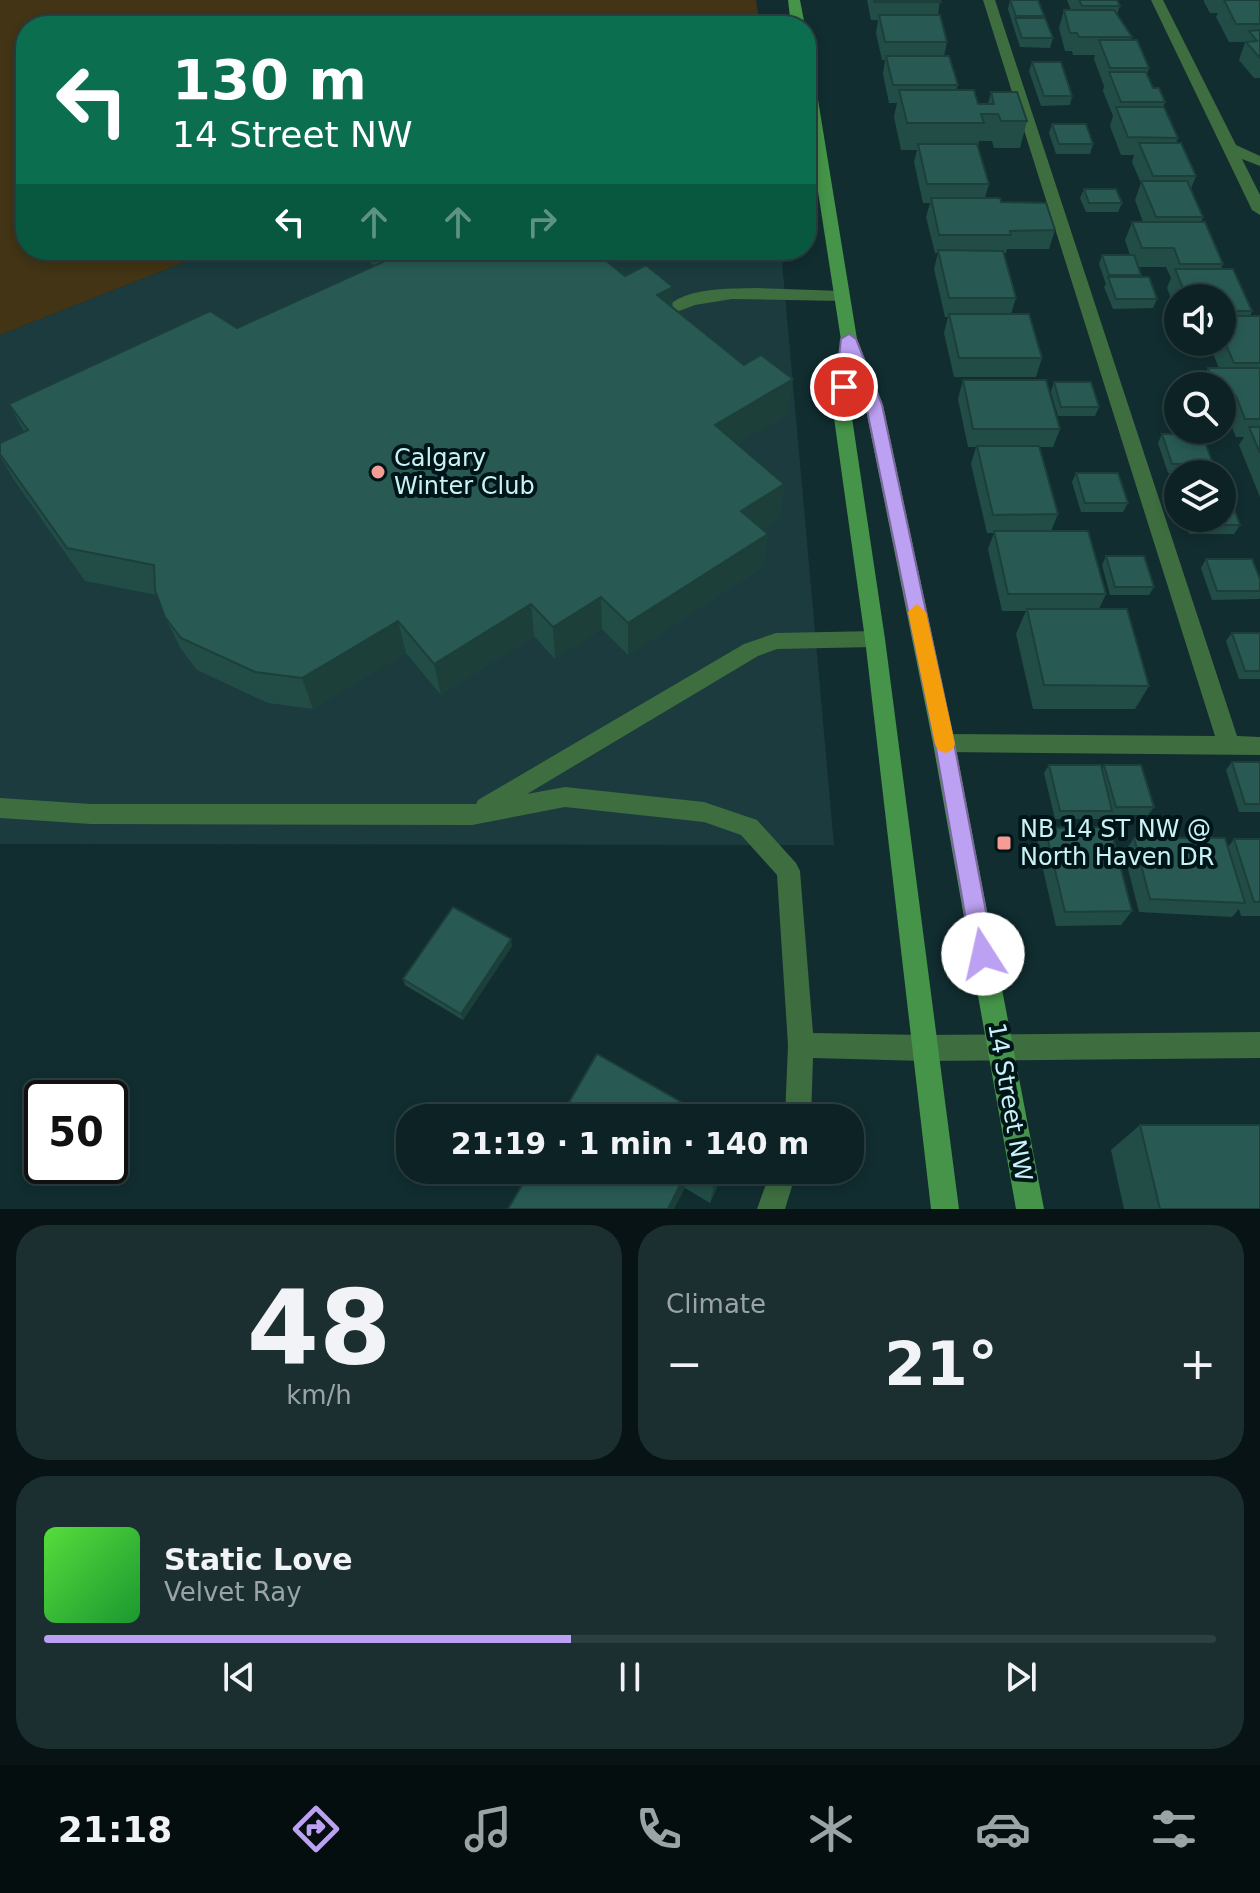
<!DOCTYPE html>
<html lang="en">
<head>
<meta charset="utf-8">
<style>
	:root { --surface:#0d2224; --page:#1b2f31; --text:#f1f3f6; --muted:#9aa4a6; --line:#2d3f41; --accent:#bca0f2 }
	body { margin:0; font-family:"DejaVu Sans",sans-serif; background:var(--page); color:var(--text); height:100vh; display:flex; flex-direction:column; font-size:30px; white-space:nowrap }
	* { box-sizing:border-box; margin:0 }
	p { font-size:26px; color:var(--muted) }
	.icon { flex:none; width:44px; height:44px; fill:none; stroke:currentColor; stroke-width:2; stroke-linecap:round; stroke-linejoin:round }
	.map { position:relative; height:1209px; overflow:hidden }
	.side { display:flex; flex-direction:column; gap:16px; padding:16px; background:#071314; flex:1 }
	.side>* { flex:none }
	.top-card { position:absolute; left:16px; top:16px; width:800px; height:244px; border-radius:32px; box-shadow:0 4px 12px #0003,0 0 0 2px var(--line); background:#0b6e4f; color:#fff; overflow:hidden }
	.tools { position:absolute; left:1164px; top:284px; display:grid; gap:16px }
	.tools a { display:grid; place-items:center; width:72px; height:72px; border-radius:50%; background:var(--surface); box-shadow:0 4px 12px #0003,0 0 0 2px var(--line); font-size:40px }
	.speed { position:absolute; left:24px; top:1080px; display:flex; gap:16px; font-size:40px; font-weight:700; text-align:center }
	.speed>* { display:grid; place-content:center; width:104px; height:104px; border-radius:50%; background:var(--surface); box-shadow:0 4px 12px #0003,0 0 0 2px var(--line); line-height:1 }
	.speed .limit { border:4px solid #111; border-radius:12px; background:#fff; color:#111 }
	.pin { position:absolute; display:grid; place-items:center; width:68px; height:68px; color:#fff; margin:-34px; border:4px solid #fff; border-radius:50%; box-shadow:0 2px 8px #0007 }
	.me { position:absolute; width:88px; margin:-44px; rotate:350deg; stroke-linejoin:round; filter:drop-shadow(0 0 6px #0008) }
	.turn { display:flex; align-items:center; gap:28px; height:168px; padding:0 24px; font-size:36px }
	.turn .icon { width:104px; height:104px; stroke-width:2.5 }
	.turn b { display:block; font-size:56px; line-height:68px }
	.lanes { display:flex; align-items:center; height:76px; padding:0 24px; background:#0003; justify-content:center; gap:40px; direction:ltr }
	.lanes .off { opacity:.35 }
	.big { font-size:60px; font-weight:700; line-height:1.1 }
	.side .widget { flex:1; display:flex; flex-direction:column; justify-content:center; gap:12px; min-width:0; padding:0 28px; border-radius:32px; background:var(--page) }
	.side .dial { align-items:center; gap:0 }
	.dial b { font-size:104px; line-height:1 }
	.song { display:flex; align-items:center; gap:24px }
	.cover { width:96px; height:96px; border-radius:12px; background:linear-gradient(135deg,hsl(110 70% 55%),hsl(130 70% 35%)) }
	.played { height:8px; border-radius:4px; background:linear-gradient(90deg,var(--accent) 45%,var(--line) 45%) }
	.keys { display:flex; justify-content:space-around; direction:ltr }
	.heat { display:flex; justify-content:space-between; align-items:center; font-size:44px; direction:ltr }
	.side .tiles { flex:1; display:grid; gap:16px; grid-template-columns:1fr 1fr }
	.widget:last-child { grid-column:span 2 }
	.trip { position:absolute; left:396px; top:1104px; width:468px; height:80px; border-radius:32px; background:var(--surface); box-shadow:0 4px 12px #0003,0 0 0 2px var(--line); font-weight:700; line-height:80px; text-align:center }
	.menu { display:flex; height:128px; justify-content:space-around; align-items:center; background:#050e0e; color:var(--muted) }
	.menu .icon { width:56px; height:56px }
	.menu .on { color:var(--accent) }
	.menu b { font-size:36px; color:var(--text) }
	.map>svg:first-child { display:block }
</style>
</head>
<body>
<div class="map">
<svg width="1260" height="1209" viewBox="0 0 1260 1209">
	<rect width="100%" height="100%" fill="#112d30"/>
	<!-- built -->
	<path fill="#1b3b3e" d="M215 250H781L834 845 0 844V335Z"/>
	<!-- green -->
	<path fill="#423415" d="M0 0H756L760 26H26V250H215L0 335Z"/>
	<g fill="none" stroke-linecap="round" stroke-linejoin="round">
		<!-- service -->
		<g fill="#3e6d3f" fill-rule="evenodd">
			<path d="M983 0H995L1237 736 1260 737V755L944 752 936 750 933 743 936 736 944 734 1215 736Z"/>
			<path d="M755 288 842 291 850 296 842 301 732 299 695 305 674 313 666 308C685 287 729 289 755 288Z"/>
			<path d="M875 631 882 633 885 639 882 645 875 647 777 649 758 656 527 794 565 787 704 802 757 820 796 863 800 871 813 1033 924 1035 933 1039 937 1048 933 1057 924 1061 813 1058 811 1118H785L788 1045 777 875 741 835 704 822 565 807 472 825 91 824 0 818V798L91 804H476L478 800 744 644 776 633Z"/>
			<path d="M771 1170H797L785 1209H757Z"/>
		</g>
		<!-- minor -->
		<path fill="#3e6d3f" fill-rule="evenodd" d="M1151 0H1163L1236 145 1260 156V166L1242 159 1260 195V215L1252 210Z"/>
		<!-- tertiary -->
		<path fill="#3e6d3f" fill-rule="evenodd" d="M1260 1032V1058L924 1061 915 1057 911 1048 915 1039 924 1035Z"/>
		<!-- secondary -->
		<g fill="#459449" fill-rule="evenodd">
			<path d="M788 0H800L805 26H791Z"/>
			<path d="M806 65 813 69 857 339 883 405 955 743 1044 1209H1016L933 743 865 405 854 375 851 411 885 639 959 1209H931L865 639 833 411 841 340 806 114Z"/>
		</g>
	</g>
	<!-- wall -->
	<g fill="#224d47">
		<path d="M867 0H940L938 15 947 42 944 56 958 85 956 90 978 104H988L991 92 1027 121 1020 148H994L992 141H979L978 147 989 184 985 198 1001 202 1055 230 1049 249H1007L1006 253H1004L1016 298 1011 314 1042 358 1036 377H954L944 333 948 317H945L934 269 938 253H935L926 217 930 203H923L914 162 917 150H901L894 117 897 103H889L883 74 885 60H882L876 33 878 20H871Z"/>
		<path d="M1010 0 1044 16V18L1053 38 1050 48 1020 47 1008 9Z"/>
		<path d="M1067 0H1117L1120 6 1117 14 1132 37 1130 40 1149 68 1147 74 1153 88 1165 102 1163 107 1178 138 1176 143 1196 176 1191 189 1203 217 1201 222 1223 264 1221 269 1252 311 1250 316H1260V497L1239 445 1244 437H1236L1226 414H1222V386H1199L1208 368H1219L1208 342H1222V298H1178V316L1167 288 1171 278 1166 267H1138L1141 275V277L1157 299 1153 308 1113 309 1104 287 1106 284 1099 264 1102 255H1130L1125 240 1132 222H1143L1135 200 1141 183 1132 162 1134 155H1121L1110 126 1113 116 1103 91 1104 86 1094 59 1095 55H1073L1072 51H1065L1059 28 1064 10H1071Z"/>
		<path d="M1204 0H1260V78H1254L1239 60 1245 42H1229L1216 17 1218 13H1210L1204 2Z"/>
		<path d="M1032 62 1072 96 1070 105 1041 106 1029 71Z"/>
		<path d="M1052 124 1093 144 1090 154H1056L1049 133Z"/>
		<path d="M1084 189 1122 203 1118 212H1086L1080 198Z"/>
		<path d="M358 250H736L735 258 605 260 625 276 673 308 788 414 737 444 784 484 779 518 762 529 768 534 763 567 628 655 602 629 555 659 534 636 441 695 406 653 313 709 268 703 197 670 181 649 165 617 157 595 85 581 14 480 0 456V443L24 432 9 404 237 328 374 266Z"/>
		<path d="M963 380 1060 429 1053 447H1040L1058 514 1051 531 1106 594 1099 609 1149 686 1135 709H1033L1016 634 1026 611H1002L988 549 994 533H987L971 464 976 447H968L958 399Z"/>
		<path d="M1054 382 1099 407 1095 416H1058L1051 392Z"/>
		<path d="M1162 434 1213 464 1208 473H1168L1158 443Z"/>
		<path d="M1076 473 1128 503 1123 512H1081L1072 482Z"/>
		<path d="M1184 518H1222L1240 525 1234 534H1189Z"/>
		<path d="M1106 556 1154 587 1149 595H1110L1102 565Z"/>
		<path d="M1206 559 1260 579V598L1259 599 1212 600 1201 568Z"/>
		<path d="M1232 633H1260V679H1239L1226 641Z"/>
		<path d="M1232 762H1260V812H1239L1226 770Z"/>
		<path d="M1049 765 1102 769 1104 765 1154 807 1148 815H1111V814L1107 819H1055L1044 773Z"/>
		<path d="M1045 828 1132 911 1121 925 1056 926 1037 843Z"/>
		<path d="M1134 838 1228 847 1234 839H1260V916H1241L1239 909 1232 917 1139 912 1124 853Z"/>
		<path d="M512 946 463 1020 405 985 403 979Z"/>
		<path d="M1140 1125 1260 1209H1124L1111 1150Z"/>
		<path d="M531 1170H725L710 1203 685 1188Z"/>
	</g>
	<!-- shaded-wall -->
	<g fill="#1c3f3a">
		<path d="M673 287 672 321 657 295Z"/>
		<path d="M793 379 788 414 712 459 715 425Z"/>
		<path d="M784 484 779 518 738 544 741 511Z"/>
		<path d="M768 534 763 567 628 655V623Z"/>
		<path d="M601 597 602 629 555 659 553 627Z"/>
		<path d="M531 604 534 636 441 695 434 664Z"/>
		<path d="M398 621 406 653 313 709 302 678Z"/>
		<path d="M511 939 512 946 463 1020 461 1014Z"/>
		<path d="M721 1170H725L710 1203 714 1186Z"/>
		<path d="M687 1171 685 1188 674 1209H668Z"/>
	</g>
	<!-- building -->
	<g fill="#285a53" stroke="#1c3f3a" stroke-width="2">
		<path d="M874 0H940L941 2H874Z"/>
		<path d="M1010 0H1038L1044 16H1016Z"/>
		<path d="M1079 0H1117L1120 6H1082Z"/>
		<path d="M1224 0H1260V24H1236Z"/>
		<path d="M1064 10H1114L1132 37H1079L1077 33H1070Z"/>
		<path d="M879 15H940L947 42H885Z"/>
		<path d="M1015 18H1045L1053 38H1022Z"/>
		<path d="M1260 30V58L1246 42 1257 41 1249 31Z"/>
		<path d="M1099 40H1137L1149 68H1110Z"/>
		<path d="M886 56H949L958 85H893Z"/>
		<path d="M1032 62H1061L1072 96H1044Z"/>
		<path d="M1109 72H1146L1153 88H1159L1165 102H1121Z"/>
		<path d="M899 90H974L978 104H994L991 92H1017L1027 121H1001L998 114H981L984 123H907Z"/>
		<path d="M1116 107H1164L1178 138 1128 137Z"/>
		<path d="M1052 124H1086L1093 144H1059Z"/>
		<path d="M1139 143H1181L1196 176H1153Z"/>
		<path d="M918 144H977L989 184H927Z"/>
		<path d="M1141 181H1187L1203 217H1156Z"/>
		<path d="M1084 189H1116L1122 203H1089Z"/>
		<path d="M931 198H1000L1001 202 1046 203 1055 230 1010 231 1011 235H939Z"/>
		<path d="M1132 222H1205L1223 264H1180L1174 248H1142Z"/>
		<path d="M387 250H593L625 276 646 265 673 287 657 295 744 365 761 355 793 379 715 425 784 484 741 511 768 534 628 623 601 597 553 627 531 604 434 664 398 621 302 678 255 672 181 638 165 617 155 590 154 565 67 548 0 454V443L28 430 9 404 210 311 237 328 394 257Z"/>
		<path d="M938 250 1003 251 1016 298H949Z"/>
		<path d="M1102 255H1134L1141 275H1109Z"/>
		<path d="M1175 269H1233L1252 311H1222V298H1187Z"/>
		<path d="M1108 277H1149L1157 299H1116Z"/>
		<path d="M949 314H1029L1042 358H959Z"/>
		<path d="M1222 316H1260V363H1234L1222 336Z"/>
		<path d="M1208 368H1260V419H1245L1236 396H1222V386H1215Z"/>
		<path d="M963 380H1046L1060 429H973Z"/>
		<path d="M1054 382H1091L1099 407H1061Z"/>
		<path d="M1249 427H1260V453Z"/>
		<path d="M1162 434H1202L1213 464H1172Z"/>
		<path d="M977 446H1039L1058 514 993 515Z"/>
		<path d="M1076 473H1118L1128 503H1085Z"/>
		<path d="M1222 493H1228L1240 525H1194L1192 518H1222Z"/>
		<path d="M994 531H1088L1106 594H1008Z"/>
		<path d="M1106 556H1144L1154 587H1115Z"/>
		<path d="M1206 559H1252L1260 579V591H1217Z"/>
		<path d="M1027 609H1127L1149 686 1044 685Z"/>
		<path d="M1232 633H1260V671H1245Z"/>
		<path d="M1232 762H1260V804H1245Z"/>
		<path d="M1049 765H1101L1112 811H1060Z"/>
		<path d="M1104 765H1141L1154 807H1116Z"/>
		<path d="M1110 827 1132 911 1065 912 1045 828Z"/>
		<path d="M1134 838H1225L1245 903 1150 899Z"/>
		<path d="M1234 839H1260V902H1254Z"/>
		<path d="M453 907 511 939 461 1014 403 979Z"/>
		<path d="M597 1054 709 1118H560Z"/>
		<path d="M1140 1125H1260V1209H1160Z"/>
		<path d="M531 1170H721L714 1186 687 1171 668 1209H508Z"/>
	</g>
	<!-- route -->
	<path fill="#bca0f2" stroke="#7a689d" stroke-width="2" d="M849 334 856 339 882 405 954 743 994 954 991 962 983 965 975 962 972 954 935 743 866 405 854 372 850 390H839L836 387 841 339Z"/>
	<!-- slow -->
	<path fill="#f59e0b" d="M917 604 926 612 955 744 952 750 945 753 938 750 935 744 908 612Z"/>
	<!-- markers -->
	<g fill="#f59c95" stroke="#001518" stroke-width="3">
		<circle cx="378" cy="472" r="8"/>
		<rect x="996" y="835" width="16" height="16" rx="4"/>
	</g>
	<g text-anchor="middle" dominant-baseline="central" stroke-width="8" stroke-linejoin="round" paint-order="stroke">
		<!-- poi labels -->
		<g font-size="24" fill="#c9f2f6" stroke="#001518" text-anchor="start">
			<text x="394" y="458">Calgary<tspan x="394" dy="28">Winter Club</tspan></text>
			<text x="1020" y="829">NB 14 ST NW @<tspan x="1020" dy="28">North Haven DR</tspan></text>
		</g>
		<!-- street labels -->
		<g font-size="24" fill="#c9f2f6" stroke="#001518">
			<text transform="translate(1010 1102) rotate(80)">14 Street NW</text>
		</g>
	</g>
</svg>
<div class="tools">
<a><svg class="icon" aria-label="sound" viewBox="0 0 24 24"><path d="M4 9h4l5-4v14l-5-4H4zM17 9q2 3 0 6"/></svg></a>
<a><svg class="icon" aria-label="search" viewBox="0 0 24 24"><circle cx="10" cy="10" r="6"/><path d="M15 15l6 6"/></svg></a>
<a><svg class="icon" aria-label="layers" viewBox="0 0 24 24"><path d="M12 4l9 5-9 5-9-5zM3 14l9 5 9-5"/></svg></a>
</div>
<div class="speed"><div class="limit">50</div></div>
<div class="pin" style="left:844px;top:387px;background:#d93025"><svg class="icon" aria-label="arrive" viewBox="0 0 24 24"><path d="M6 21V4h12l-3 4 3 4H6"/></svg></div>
<svg class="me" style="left:983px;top:954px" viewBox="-20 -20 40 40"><circle r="19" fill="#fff"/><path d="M0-13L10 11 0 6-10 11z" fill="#bca0f2"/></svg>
<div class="trip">21:19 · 1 min · 140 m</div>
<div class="top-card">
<div class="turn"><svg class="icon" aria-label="left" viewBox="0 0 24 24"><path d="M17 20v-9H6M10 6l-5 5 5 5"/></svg><div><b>130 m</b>14 Street NW</div></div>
<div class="lanes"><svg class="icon" aria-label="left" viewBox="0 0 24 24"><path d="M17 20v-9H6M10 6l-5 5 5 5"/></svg><svg class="icon off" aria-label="ahead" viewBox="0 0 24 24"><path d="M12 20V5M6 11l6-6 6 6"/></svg><svg class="icon off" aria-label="ahead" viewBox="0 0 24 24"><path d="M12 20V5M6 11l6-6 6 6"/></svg><svg class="icon off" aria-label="right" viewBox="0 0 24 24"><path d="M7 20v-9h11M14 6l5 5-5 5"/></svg></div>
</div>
</div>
<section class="side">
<div class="tiles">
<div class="widget dial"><b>48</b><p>km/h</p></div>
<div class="widget"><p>Climate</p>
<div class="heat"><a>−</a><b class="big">21°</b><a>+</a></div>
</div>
<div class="widget">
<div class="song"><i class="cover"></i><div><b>Static Love</b><p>Velvet Ray</p></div></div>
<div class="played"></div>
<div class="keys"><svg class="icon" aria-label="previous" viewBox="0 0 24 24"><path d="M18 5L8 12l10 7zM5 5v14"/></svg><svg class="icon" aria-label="pause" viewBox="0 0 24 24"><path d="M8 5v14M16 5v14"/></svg><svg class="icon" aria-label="next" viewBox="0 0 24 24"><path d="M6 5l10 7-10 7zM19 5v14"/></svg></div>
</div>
</div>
</section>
<nav class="menu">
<b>21:18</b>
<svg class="icon on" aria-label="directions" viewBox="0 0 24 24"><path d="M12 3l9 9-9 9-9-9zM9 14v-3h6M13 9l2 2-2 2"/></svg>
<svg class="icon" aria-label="music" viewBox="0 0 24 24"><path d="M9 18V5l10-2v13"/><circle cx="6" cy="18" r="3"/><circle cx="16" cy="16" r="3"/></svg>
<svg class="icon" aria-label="phone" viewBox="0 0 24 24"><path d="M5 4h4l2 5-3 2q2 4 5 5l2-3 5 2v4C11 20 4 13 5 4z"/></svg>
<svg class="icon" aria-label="climate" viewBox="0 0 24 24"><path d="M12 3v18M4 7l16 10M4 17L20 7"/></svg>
<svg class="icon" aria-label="car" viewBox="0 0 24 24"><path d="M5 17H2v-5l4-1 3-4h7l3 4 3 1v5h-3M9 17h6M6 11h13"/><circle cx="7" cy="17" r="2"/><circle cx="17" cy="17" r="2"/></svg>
<svg class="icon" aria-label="filters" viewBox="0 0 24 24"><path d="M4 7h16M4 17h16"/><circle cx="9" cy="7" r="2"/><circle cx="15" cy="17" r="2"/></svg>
</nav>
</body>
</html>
